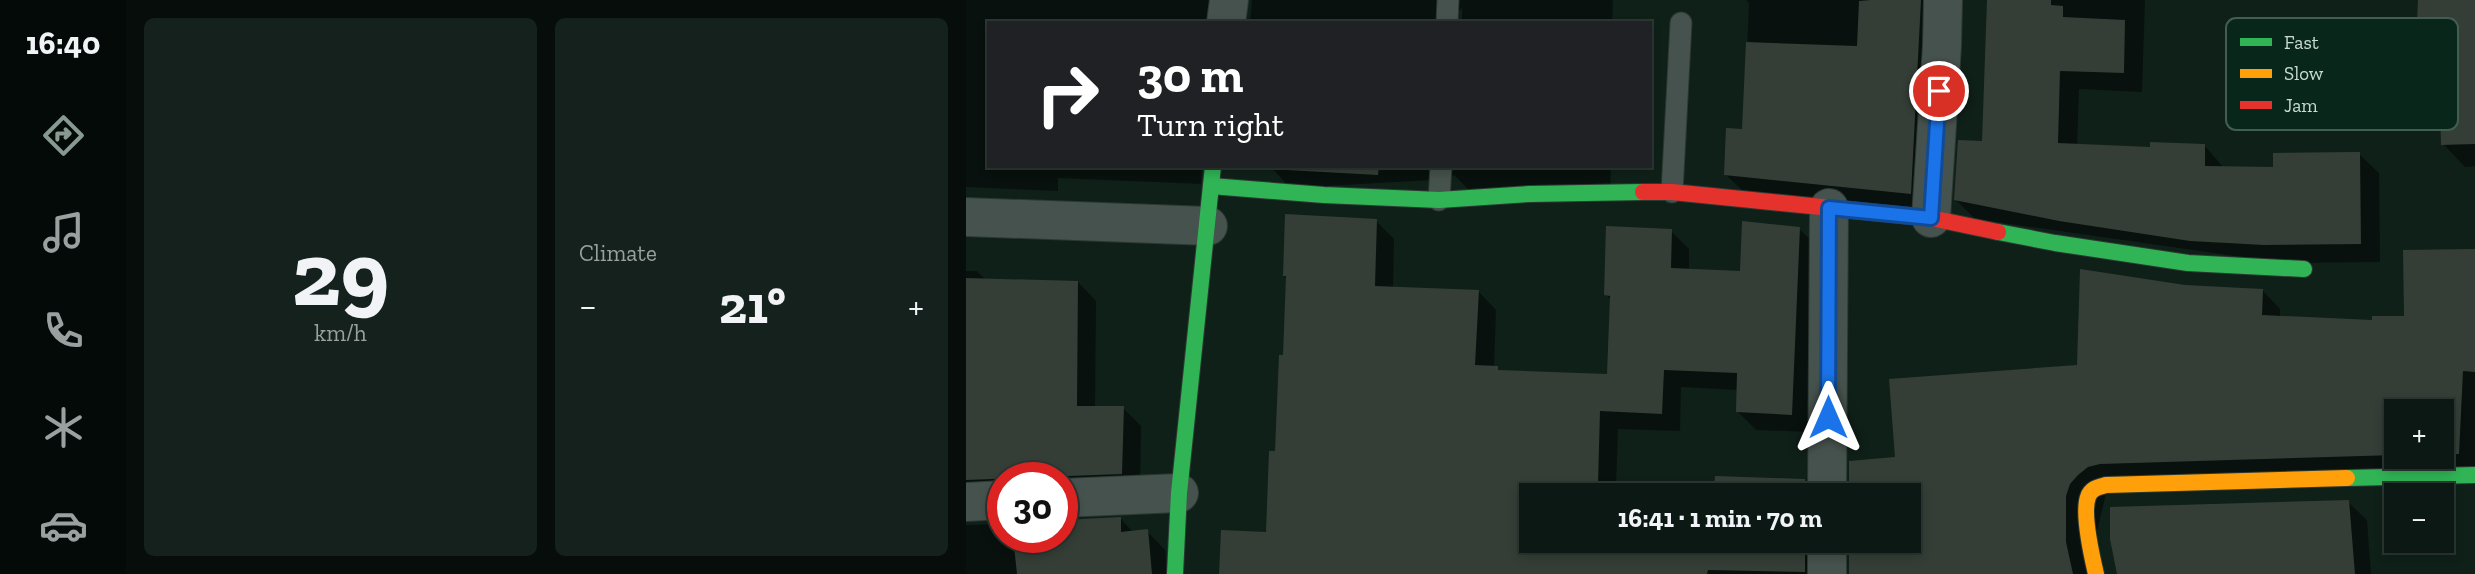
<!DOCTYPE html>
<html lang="en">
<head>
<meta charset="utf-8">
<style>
	:root { --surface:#0b1813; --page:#14211c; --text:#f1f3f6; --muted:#9aa0a0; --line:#2b3733; --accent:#889991 }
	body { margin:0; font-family:"Zilla Slab",serif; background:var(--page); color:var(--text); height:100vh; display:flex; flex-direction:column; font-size:26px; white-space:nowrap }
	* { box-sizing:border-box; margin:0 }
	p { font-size:23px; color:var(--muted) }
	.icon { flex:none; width:38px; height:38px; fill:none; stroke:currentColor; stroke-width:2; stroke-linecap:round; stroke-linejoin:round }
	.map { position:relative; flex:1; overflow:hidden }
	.panel { display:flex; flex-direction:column; gap:18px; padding:18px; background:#060d0a; width:840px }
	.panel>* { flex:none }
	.top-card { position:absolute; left:21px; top:21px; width:665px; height:147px; border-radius:0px; box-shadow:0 4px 10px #0003,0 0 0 2px var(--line); background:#202124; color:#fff; overflow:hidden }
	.controls { position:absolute; left:1418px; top:399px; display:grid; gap:14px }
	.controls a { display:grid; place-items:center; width:70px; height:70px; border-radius:0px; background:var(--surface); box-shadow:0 4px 10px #0003,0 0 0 2px var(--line); font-size:35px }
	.speed { position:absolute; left:21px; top:462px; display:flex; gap:14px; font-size:35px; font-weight:700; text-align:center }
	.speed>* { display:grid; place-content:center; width:91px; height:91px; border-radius:50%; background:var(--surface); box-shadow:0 4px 10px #0003,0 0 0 2px var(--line); line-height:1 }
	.speed .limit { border:10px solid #d22; background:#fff; color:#111 }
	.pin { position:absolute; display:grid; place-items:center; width:60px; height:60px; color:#fff; margin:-30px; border:4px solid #fff; border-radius:50%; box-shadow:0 2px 7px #0007 }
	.me { position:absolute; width:77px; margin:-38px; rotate:0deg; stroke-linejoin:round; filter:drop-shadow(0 0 5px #0008) }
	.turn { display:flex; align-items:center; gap:24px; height:147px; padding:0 35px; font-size:32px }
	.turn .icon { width:91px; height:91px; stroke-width:2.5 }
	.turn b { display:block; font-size:49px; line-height:60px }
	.big { font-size:52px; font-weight:800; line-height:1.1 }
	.panel .tile { flex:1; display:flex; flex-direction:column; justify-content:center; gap:10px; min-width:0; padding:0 24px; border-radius:10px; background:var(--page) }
	.panel .dial { align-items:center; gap:0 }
	.dial b { font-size:91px; line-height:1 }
	.heat { display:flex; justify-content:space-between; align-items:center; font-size:38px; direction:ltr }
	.panel .tiles { flex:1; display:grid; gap:18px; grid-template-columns:repeat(2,1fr) }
	.trip { position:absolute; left:553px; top:483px; width:402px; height:70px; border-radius:0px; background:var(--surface); box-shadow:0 4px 10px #0003,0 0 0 2px var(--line); font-weight:800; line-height:70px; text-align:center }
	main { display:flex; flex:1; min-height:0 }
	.dock { display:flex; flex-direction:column; width:126px; justify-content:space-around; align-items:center; background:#040a08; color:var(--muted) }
	.dock .icon { width:49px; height:49px }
	.dock .selected { color:var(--accent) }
	.dock b { font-size:32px; color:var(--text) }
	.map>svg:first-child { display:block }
</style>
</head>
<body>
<main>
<nav class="dock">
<b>16:40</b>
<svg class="icon selected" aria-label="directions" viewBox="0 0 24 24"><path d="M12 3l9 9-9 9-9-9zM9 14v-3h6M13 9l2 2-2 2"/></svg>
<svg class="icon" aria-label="music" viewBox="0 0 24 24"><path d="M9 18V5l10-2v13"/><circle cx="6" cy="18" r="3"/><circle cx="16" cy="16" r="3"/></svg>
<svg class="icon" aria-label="phone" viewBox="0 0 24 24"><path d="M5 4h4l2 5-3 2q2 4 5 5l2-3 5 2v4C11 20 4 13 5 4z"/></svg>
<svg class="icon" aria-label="climate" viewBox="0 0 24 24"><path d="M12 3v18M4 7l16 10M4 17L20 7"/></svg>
<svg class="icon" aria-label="car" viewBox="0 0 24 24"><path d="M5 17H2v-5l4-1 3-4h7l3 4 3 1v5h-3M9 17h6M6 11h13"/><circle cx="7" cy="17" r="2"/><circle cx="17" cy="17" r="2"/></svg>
</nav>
<section class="panel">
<div class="tiles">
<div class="tile dial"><b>29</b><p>km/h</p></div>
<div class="tile"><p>Climate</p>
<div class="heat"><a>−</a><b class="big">21°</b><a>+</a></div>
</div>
</div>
</section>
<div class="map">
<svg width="1509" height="574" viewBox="0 0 1509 574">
	<rect width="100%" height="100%" fill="#0f2019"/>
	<!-- shadow -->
	<g fill="#0007" fill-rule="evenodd">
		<path d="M0 0H273L260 23H23V166H236L235 184 92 178V191L0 187Z"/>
		<path d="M286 0H647L646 23H496V8L491 12 488 23H284Z"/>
		<path d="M780 0H974L962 211 778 192 760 175 778 130 783 3Z"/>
		<path d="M1024 0H1179L1176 92 1113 89 1111 146 1185 149 1239 146 1258 168 1309 169 1393 154 1413 173 1414 262 1318 263 1009 219 990 200 1018 142Z"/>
		<path d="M1454 0H1509V166L1499 167 1477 144 1475 85 1451 63Z"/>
		<path d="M304 166H645L644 190 509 196 488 175 483 179 324 188Z"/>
		<path d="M410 221 428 239 427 288 512 291 530 310 528 368 536 372 643 376 645 300 640 295 705 231 723 249V271L776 273 833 229 852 247 844 432 790 430 772 412V390L715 387 714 431 652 429 650 487 750 490 838 481 853 495H565V541H867L857 574H255L302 533 318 356 321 279 318 276Z"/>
		<path d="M1509 251V471L1142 485 1121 574H885V541H943V495H885V463L931 459 1112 366 1219 286 1296 290 1314 309V318L1408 321 1440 318ZM1430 411H1475V457H1430Z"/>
		<path d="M0 271H11L20 280 112 282 130 301 129 408H157L175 426 174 491 96 504V478H37V497L0 509Z"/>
		<path d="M1382 502 1401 520 1405 574H1153Z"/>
		<path d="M155 519 168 533 181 531 199 550 202 574H0V525L37 524V537H96Z"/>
	</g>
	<!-- building -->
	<g fill="#343e36">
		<path d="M905 0H955L945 194 758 175 760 128 776 129 780 42 891 46 893 1Z"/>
		<path d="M1021 0H1085V5L1097 6V17L1159 20 1158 73 1094 71 1092 143 1184 147V142L1239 144V166L1307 167V153L1394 152 1395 244 1298 245 1224 241 1093 221 988 200 992 140 1016 141Z"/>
		<path d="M1452 0H1509V144L1475 145 1473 65 1449 64Z"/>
		<path d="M321 166H413L412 175 320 170Z"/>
		<path d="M319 214 411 219 409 286 513 290 509 365 532 366V370L641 374 644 296 638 295 640 226 706 229 705 268 774 271 776 221 834 227 826 415 770 412 771 373 698 370 696 414 634 411 632 484 748 489 749 476 839 479V495H565V541H839V572L742 570 741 574H253L255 530 300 532 303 451H309L313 355H317L320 276H317Z"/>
		<path d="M1509 249V372L1497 371 1493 454H1475V411H1430V455L1134 464 1122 467 1112 475 1104 484 1100 496V542L1107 574H883V541H943V495H883V461L929 457 923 379 1111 365 1114 269 1219 285 1297 289 1296 315 1406 320V316H1438L1437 250Z"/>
		<path d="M0 278 112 281 111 406H158L156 474 0 480Z"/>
		<path d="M1383 500 1389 574H1151L1144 539V507Z"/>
		<path d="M155 517V532L182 529 186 574H51L47 537H96V520Z"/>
	</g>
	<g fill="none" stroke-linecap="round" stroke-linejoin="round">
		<!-- lane casing -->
		<g stroke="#2c3832" stroke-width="23">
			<g id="lane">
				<path d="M481 23 482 0"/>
				<path d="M706 192 715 23"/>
				<path d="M473 200 475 166"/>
			</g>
		</g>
		<!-- street casing -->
		<g stroke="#2c3832" stroke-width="40">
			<g id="street">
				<path d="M260 23 263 0"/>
				<path d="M0 217 242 226"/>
				<path d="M965 218 976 46 977 0"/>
				<path d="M861 495 863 208"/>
				<path d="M96 498 213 493"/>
				<path d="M0 502 37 500"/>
				<path d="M861 574V541"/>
			</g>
		</g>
		<!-- fast casing -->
		<g stroke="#2c3832" stroke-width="18">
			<g id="fast">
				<path d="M245 186 358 195 473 200 563 194 677 192"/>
				<path d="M1032 232 1089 243 1222 263 1338 269"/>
				<path d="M1381 478 1509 475"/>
				<path d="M209 574 213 493 247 166"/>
			</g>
		</g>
		<!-- slow casing -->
		<g stroke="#2c3832" stroke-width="18">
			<path id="slow" d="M1130 574C1126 557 1116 513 1122 497 1125 488 1133 487 1140 485L1381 478"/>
		</g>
		<!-- jam casing -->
		<g stroke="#2c3832" stroke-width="18">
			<path id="jam" d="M677 192H706L965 218 1032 232"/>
		</g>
		<!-- lane -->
		<use href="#lane" stroke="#46524d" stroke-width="21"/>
		<!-- street -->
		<use href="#street" stroke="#46524d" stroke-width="38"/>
		<!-- fast -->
		<use href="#fast" stroke="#30b455" stroke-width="16"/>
		<!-- slow -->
		<use href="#slow" stroke="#ff9f0a" stroke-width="16"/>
		<!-- jam -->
		<use href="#jam" stroke="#e5322d" stroke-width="16"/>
	</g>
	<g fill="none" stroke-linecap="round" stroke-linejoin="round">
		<!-- route casing -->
		<g stroke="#114b97" stroke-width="18">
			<path id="route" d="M862 417 863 208 965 218 973 91"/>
		</g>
		<!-- route -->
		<use href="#route" stroke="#1a73e8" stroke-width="12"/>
	</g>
	<!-- legend -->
	<rect x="1260" y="18" width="232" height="112" rx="10" fill="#08271a" stroke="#425d51" stroke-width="2"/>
	<rect x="1274" y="38" width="32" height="8" fill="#30b455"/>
	<rect x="1274" y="69" width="32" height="9" fill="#ff9f0a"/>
	<rect x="1274" y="101" width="32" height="8" fill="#e5322d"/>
	<g font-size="19" fill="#c9dad1">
		<text x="1318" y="49">Fast</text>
		<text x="1318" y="80">Slow</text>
		<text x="1318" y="112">Jam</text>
	</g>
</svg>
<div class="controls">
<a>+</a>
<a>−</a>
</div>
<div class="speed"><div class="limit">30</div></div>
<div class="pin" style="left:973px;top:91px;background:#d93025"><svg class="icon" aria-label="arrive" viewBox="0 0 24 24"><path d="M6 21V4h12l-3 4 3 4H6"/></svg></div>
<svg class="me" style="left:862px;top:417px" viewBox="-20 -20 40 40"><path d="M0-17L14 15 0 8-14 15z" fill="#1a73e8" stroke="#fff" stroke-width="4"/></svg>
<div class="trip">16:41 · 1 min · 70 m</div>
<div class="top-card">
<div class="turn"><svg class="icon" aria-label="right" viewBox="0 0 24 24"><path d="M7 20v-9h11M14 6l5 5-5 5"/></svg><div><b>30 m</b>Turn right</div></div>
</div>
</div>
</main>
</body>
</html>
